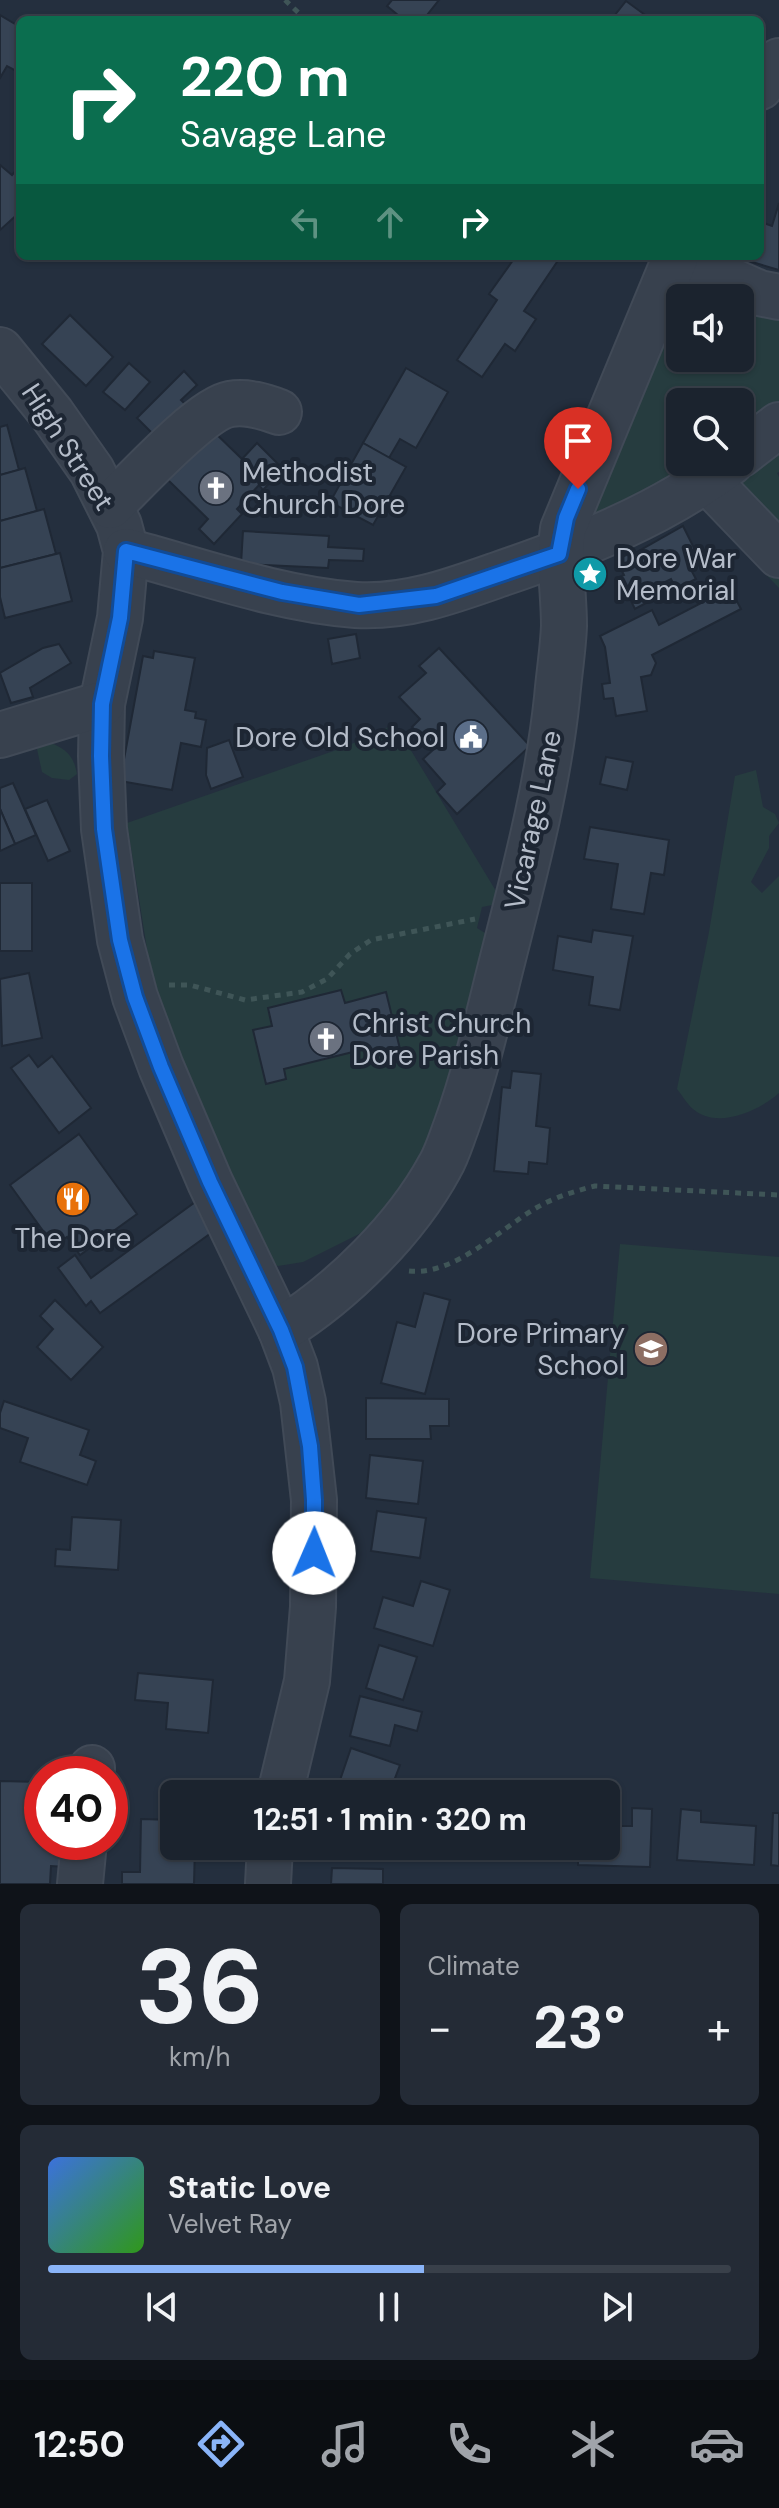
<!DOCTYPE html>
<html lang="en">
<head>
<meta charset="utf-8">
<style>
	:root { --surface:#1b232e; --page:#242b36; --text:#f1f3f6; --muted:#a0a4aa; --line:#39404a; --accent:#8ab4f8 }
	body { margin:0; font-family:"DM Sans",sans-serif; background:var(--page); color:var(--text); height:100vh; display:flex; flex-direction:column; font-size:30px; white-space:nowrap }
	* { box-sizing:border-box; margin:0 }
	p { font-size:26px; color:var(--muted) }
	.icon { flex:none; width:44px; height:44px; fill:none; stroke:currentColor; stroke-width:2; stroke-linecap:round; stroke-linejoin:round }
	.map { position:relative; height:1884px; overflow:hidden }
	.details { display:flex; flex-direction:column; gap:20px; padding:20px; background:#0f1319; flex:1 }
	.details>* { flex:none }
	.top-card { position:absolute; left:16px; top:16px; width:748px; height:244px; border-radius:12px; box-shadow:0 2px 6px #0004,0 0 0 2px var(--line); background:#0b6e4f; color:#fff; overflow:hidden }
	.tools { position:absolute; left:666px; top:284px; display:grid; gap:16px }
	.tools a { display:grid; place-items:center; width:88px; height:88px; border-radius:12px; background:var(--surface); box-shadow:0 2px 6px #0004,0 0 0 2px var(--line); font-size:40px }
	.speed { position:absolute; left:24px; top:1756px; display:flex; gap:16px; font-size:40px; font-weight:700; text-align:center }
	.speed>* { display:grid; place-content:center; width:104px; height:104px; border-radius:50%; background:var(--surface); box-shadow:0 2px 6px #0004,0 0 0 2px var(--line); line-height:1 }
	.speed .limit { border:12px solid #d22; background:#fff; color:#111 }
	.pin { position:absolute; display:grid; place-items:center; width:68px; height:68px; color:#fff; margin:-82px -34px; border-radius:50% 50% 50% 0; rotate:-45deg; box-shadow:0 0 8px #0007 }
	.pin .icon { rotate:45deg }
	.me { position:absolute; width:88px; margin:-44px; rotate:1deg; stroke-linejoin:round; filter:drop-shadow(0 0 6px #0008) }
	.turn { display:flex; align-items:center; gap:28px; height:168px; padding:0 32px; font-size:36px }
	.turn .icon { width:104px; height:104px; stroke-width:2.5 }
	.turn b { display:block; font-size:56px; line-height:68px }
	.lanes { display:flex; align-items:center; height:76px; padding:0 32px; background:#0003; justify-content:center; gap:40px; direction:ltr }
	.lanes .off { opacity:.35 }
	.big { font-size:60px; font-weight:700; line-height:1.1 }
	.details .widget { flex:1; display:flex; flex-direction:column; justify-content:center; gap:12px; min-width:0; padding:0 28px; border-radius:12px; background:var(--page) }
	.details .dial { align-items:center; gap:0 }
	.dial b { font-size:104px; line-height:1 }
	.song { display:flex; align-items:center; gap:24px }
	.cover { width:96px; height:96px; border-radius:12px; background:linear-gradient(135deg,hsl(220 70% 55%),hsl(110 70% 35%)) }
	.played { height:8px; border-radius:4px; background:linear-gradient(90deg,var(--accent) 55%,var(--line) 55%) }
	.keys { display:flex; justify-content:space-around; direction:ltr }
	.heat { display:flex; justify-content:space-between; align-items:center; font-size:44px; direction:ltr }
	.details .tiles { flex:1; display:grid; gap:20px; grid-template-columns:1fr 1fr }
	.widget:last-child { grid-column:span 2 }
	.trip { position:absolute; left:160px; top:1780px; width:460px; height:80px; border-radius:12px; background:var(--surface); box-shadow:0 2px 6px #0004,0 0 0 2px var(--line); font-weight:700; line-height:80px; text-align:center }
	.menu { display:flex; height:128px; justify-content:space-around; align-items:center; background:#0b0e12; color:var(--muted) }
	.menu .icon { width:56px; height:56px }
	.menu .on { color:var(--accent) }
	.menu b { font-size:36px; color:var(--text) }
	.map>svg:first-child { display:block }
</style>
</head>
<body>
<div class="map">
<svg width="779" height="1884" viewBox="0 0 779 1884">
	<rect width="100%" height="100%" fill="#242f3e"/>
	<!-- green -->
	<g fill="#263c3f">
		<path d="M689 286 739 298H680V358H740V298L779 308V413L740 442V402H680V462H710L592 529 580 510 684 290Z"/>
		<path d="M779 438V472L777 473 779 477V588L695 501Z"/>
		<path d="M395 724 499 896 497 904 482 907 477 928 493 938 467 1040 407 1197 363 1232 303 1262 278 1266 266 1259 178 1057 151 974 127 823 345 747Z"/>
		<path d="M45 740C64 749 73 752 77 774L69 780 52 778 42 772 37 749Z"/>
		<path d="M756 770 763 807 775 814 779 823 769 836V848L751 882 762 893 779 876V1093C759 1111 717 1130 693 1109 687 1104 682 1095 677 1089L709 932 735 776Z"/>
		<path d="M620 1244 779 1257V1594L590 1578Z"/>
	</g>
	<!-- building -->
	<g fill="#364354" stroke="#1f2835" stroke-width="2">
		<path d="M392 0H439L423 20H404L387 6Z"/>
		<path d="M626 1 652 20H611Z"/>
		<path d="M0 15 20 27V68L18 72 7 66 0 78Z"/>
		<path d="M0 165 12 175 20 166V212L0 230Z"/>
		<path d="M779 203V270L732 256H760L761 222 772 226Z"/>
		<path d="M516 256H561L524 311 536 319 515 351 505 344 482 377 457 360 497 300 489 294Z"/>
		<path d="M70 315 113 357 86 386 42 344Z"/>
		<path d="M129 363 150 382 125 410 103 392Z"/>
		<path d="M406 368 448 392 416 448 400 439 389 458 363 443Z"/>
		<path d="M184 371 197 385 181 400 193 412 161 442 137 418Z"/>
		<path d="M7 425 19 470 0 475V427Z"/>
		<path d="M210 428 242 459 257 443 283 469 263 490 259 485 237 509 242 514 214 544 199 529 208 519 168 480Z"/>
		<path d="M363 443 406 467 373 525 330 502Z"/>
		<path d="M25 468 37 511 0 521V475Z"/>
		<path d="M44 509 56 554 0 568V521Z"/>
		<path d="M683 526 701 562 690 568 696 579 676 589 671 579 641 594 646 603 635 609 619 577 624 575 616 560 634 551 635 553Z"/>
		<path d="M243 531 329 536 328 547 364 549 363 561 329 560 328 568 241 564Z"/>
		<path d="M60 553 72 601 5 618 0 597V568Z"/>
		<path d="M730 588 741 609 652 655 656 663 651 675 641 677 647 711 616 716 613 698 604 699 602 684 610 683 605 647 600 636 652 610 659 625Z"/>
		<path d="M356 634 360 658 332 664 328 639Z"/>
		<path d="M59 644 71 663 30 688 33 697 11 703 0 673 43 648Z"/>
		<path d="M439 648 530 746 457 814 437 792 445 784 423 759 433 750 412 727 420 719 399 697 426 673 419 666Z"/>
		<path d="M154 651 195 658 185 710 196 712 195 718 206 720 201 747 181 743 172 790 120 781 143 656 153 658Z"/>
		<path d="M229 740 243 777 211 789 206 775 207 748Z"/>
		<path d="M606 757 633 762 627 790 600 784Z"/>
		<path d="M13 783 36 835 15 844 0 809V788Z"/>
		<path d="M47 800 70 851 48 861 25 809Z"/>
		<path d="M0 809 15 844 0 851Z"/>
		<path d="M590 827 669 840 664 875 651 873 644 914 611 909 618 864 584 859Z"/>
		<rect x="0" y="883" width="32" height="68"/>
		<path d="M593 930 633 936 620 1010 589 1005 593 977 553 970 558 936 591 942Z"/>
		<path d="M29 973 42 1038 2 1046 0 979Z"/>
		<path d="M341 990 345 1003 386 992 400 1049 367 1056 365 1049 284 1069 286 1079 266 1084 253 1030 272 1026 268 1008Z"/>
		<path d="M29 1055 38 1067 52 1056 91 1108 59 1133 11 1068Z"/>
		<path d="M512 1071 541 1074 536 1126 550 1128 547 1164 529 1162 528 1174 494 1171 502 1087 510 1088Z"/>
		<path d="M79 1134 137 1214 80 1255 67 1237 54 1246 10 1185Z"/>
		<path d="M198 1200 218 1228 100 1313 91 1301 86 1306 58 1268 75 1255 91 1278Z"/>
		<path d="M424 1293 450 1300 425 1394 381 1383 397 1322 415 1327Z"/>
		<path d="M55 1300 103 1347 71 1380 37 1347 53 1329 40 1316Z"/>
		<path d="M366 1398 449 1399V1426H430L431 1439H366Z"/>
		<path d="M4 1401 89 1430 80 1455 96 1461 87 1485 20 1462 28 1438 0 1428V1413Z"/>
		<path d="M370 1455 423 1461 418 1504 366 1498Z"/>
		<path d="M377 1511 426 1518 420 1558 371 1551Z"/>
		<path d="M72 1517 121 1520 118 1570 55 1566 56 1549 70 1550Z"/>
		<path d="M421 1581 450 1590 433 1646 374 1628 383 1597 413 1606Z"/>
		<path d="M379 1645 417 1657 403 1700 366 1688Z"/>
		<path d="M138 1673 213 1680 208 1733 166 1729 168 1703 135 1700Z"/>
		<path d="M360 1696 422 1712 417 1731 395 1725 390 1746 350 1736Z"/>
		<path d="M351 1748 400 1765 389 1794H362L338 1786Z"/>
		<path d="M0 1781 42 1782V1842H68L67 1867 51 1866 50 1884H0Z"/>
		<path d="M632 1808 652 1809 650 1867 578 1865V1846H606V1826H632Z"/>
		<path d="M681 1809 701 1811V1822L756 1826 754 1865 677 1860Z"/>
		<path d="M773 1813H779V1866L771 1865Z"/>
		<path d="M141 1819 174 1820V1846H195L194 1884H122V1872H140Z"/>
		<path d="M334 1846H382L380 1861 333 1856Z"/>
		<path d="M332 1868 383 1869V1884H331Z"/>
	</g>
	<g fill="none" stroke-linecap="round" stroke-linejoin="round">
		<!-- minor casing -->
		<g stroke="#414a57" stroke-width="48">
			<g id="minor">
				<path d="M760 87 779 61"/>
				<path d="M675 256 759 293 779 297"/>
				<path d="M0 350 52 414 92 471 119 525 126 551 120 618 102 704 101 756 104 829 120 940 135 997 161 1067 210 1182 281 1330 295 1367 303 1402 314 1500 313 1607 307 1681 280 1794"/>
				<path d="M740 455 779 425"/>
				<path d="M707 480 779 555"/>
				<path d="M110 506C134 483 201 409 230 404 247 401 263 406 279 412"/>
				<path d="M126 551C201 571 278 599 356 605 405 608 452 591 497 575 579 547 662 515 731 462"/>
				<path d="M0 735 102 704"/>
				<path d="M281 1330C342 1292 406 1229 440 1166 447 1154 451 1140 456 1127 473 1080 485 1031 497 982 520 889 547 794 557 698 559 674 563 650 564 626 564 593 558 562 563 529L676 256"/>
				<path d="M91 1774 92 1768"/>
				<path d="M80 1884 84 1842"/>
				<path d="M268 1884 270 1846"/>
			</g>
		</g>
		<!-- path -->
		<g stroke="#3f5557" stroke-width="5" stroke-dasharray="6 6" stroke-linecap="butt">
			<path d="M285 0 306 20"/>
			<path d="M169 985H190L245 1000 302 992 327 979 350 954 371 940 475 919"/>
			<path d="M409 1271C454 1276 500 1229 536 1208 555 1197 575 1191 595 1186L779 1195"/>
		</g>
		<!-- minor -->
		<use href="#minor" stroke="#38414e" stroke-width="44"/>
	</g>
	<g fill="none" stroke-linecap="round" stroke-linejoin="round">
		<!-- route casing -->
		<g stroke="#114b97" stroke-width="20">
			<path id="route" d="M314 1553V1500L310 1446 295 1367 281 1330 210 1182 161 1067 135 997 120 940 104 829 101 756 102 704 120 618 126 551 282 592 359 605 436 596 559 554 566 518 578 489"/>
		</g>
		<!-- route -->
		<use href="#route" stroke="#1a73e8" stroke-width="14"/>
	</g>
	<!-- icons -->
	<defs>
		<g id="church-disc" transform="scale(1.8)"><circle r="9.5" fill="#6b7280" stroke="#1d2633"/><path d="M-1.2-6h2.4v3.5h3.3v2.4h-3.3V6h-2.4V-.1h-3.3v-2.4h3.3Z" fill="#fff"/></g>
		<g id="sight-disc" transform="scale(1.8)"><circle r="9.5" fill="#0f9aa8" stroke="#1d2633"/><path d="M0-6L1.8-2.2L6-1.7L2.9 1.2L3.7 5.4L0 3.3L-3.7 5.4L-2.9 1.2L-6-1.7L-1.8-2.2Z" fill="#fff"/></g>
		<g id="civic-disc" transform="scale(1.8)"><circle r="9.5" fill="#5c6f8a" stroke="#1d2633"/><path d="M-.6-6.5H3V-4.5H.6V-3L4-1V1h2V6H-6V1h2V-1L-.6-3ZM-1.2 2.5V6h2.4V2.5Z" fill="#fff"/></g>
		<g id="restaurant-disc" transform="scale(1.8)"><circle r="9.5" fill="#e8710a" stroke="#1d2633"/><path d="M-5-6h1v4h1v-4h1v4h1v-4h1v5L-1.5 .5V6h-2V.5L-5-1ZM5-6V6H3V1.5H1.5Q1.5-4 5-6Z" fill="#fff"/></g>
		<g id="school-disc" transform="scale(1.8)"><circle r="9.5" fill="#8d6e63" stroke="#1d2633"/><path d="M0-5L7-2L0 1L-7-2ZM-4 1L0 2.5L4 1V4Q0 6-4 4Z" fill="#fff"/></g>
	</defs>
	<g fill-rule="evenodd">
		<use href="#church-disc" x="216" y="488"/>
		<use href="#sight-disc" x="590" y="574"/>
		<use href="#civic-disc" x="471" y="737"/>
		<use href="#church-disc" x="326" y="1039"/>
		<use href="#restaurant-disc" x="73" y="1199"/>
		<use href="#school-disc" x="651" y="1349"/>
	</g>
	<g text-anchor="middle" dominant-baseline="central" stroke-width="8" stroke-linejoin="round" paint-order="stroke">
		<!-- street labels -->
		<g font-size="28" fill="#b4bcc9" stroke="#1d2633">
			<text transform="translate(68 447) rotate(57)">High Street</text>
			<text transform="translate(533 820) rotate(-78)">Vicarage Lane</text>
		</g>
		<!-- poi labels -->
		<g font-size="28" fill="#b4bcc9" stroke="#1d2633" text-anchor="start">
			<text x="242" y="472">Methodist<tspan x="242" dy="32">Church Dore</tspan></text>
			<text x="616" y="558">Dore War<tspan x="616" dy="32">Memorial</tspan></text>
			<text x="445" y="737" text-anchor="end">Dore Old School</text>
			<text x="352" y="1023">Christ Church<tspan x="352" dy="32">Dore Parish</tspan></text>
			<text x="73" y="1238" text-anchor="middle">The Dore</text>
			<text x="625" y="1333" text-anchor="end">Dore Primary<tspan x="625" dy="32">School</tspan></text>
		</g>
	</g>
</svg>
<div class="tools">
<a><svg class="icon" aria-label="sound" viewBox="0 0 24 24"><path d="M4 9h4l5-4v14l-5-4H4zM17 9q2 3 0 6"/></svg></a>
<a><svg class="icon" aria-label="search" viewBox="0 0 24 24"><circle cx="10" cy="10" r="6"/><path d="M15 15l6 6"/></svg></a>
</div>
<div class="speed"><div class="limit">40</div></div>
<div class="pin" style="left:578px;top:489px;background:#d93025"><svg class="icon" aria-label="arrive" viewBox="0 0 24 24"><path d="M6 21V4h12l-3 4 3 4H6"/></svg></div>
<svg class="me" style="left:314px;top:1553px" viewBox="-20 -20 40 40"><circle r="19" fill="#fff"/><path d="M0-13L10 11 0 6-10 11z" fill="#1a73e8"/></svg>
<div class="trip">12:51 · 1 min · 320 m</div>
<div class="top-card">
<div class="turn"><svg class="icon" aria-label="right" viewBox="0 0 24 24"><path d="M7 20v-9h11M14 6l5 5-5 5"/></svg><div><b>220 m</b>Savage Lane</div></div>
<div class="lanes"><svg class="icon off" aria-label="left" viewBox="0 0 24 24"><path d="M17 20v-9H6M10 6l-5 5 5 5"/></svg><svg class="icon off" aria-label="ahead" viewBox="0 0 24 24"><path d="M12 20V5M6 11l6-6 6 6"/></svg><svg class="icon" aria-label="right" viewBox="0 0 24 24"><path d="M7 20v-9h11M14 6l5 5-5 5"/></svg></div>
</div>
</div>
<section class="details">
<div class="tiles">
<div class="widget dial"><b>36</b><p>km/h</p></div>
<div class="widget"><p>Climate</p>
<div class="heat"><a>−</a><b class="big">23°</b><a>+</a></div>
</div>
<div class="widget">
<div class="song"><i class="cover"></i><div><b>Static Love</b><p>Velvet Ray</p></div></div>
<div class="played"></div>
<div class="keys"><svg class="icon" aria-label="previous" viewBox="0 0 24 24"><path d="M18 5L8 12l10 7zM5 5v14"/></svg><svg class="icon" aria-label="pause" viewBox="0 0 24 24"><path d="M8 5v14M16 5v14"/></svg><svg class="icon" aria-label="next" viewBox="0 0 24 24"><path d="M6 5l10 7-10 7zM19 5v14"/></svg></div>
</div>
</div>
</section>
<nav class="menu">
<b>12:50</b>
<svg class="icon on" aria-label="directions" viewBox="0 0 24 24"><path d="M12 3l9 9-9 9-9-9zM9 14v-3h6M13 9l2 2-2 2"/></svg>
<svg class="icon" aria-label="music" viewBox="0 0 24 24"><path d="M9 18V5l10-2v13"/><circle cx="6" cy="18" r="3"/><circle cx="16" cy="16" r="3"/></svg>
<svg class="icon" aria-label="phone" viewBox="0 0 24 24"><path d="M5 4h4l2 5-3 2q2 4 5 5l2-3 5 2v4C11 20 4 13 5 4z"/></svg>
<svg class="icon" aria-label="climate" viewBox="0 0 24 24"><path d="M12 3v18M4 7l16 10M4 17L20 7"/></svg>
<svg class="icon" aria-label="car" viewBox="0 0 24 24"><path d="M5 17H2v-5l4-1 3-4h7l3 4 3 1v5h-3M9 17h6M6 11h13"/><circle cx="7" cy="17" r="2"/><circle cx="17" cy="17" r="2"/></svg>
</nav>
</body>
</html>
